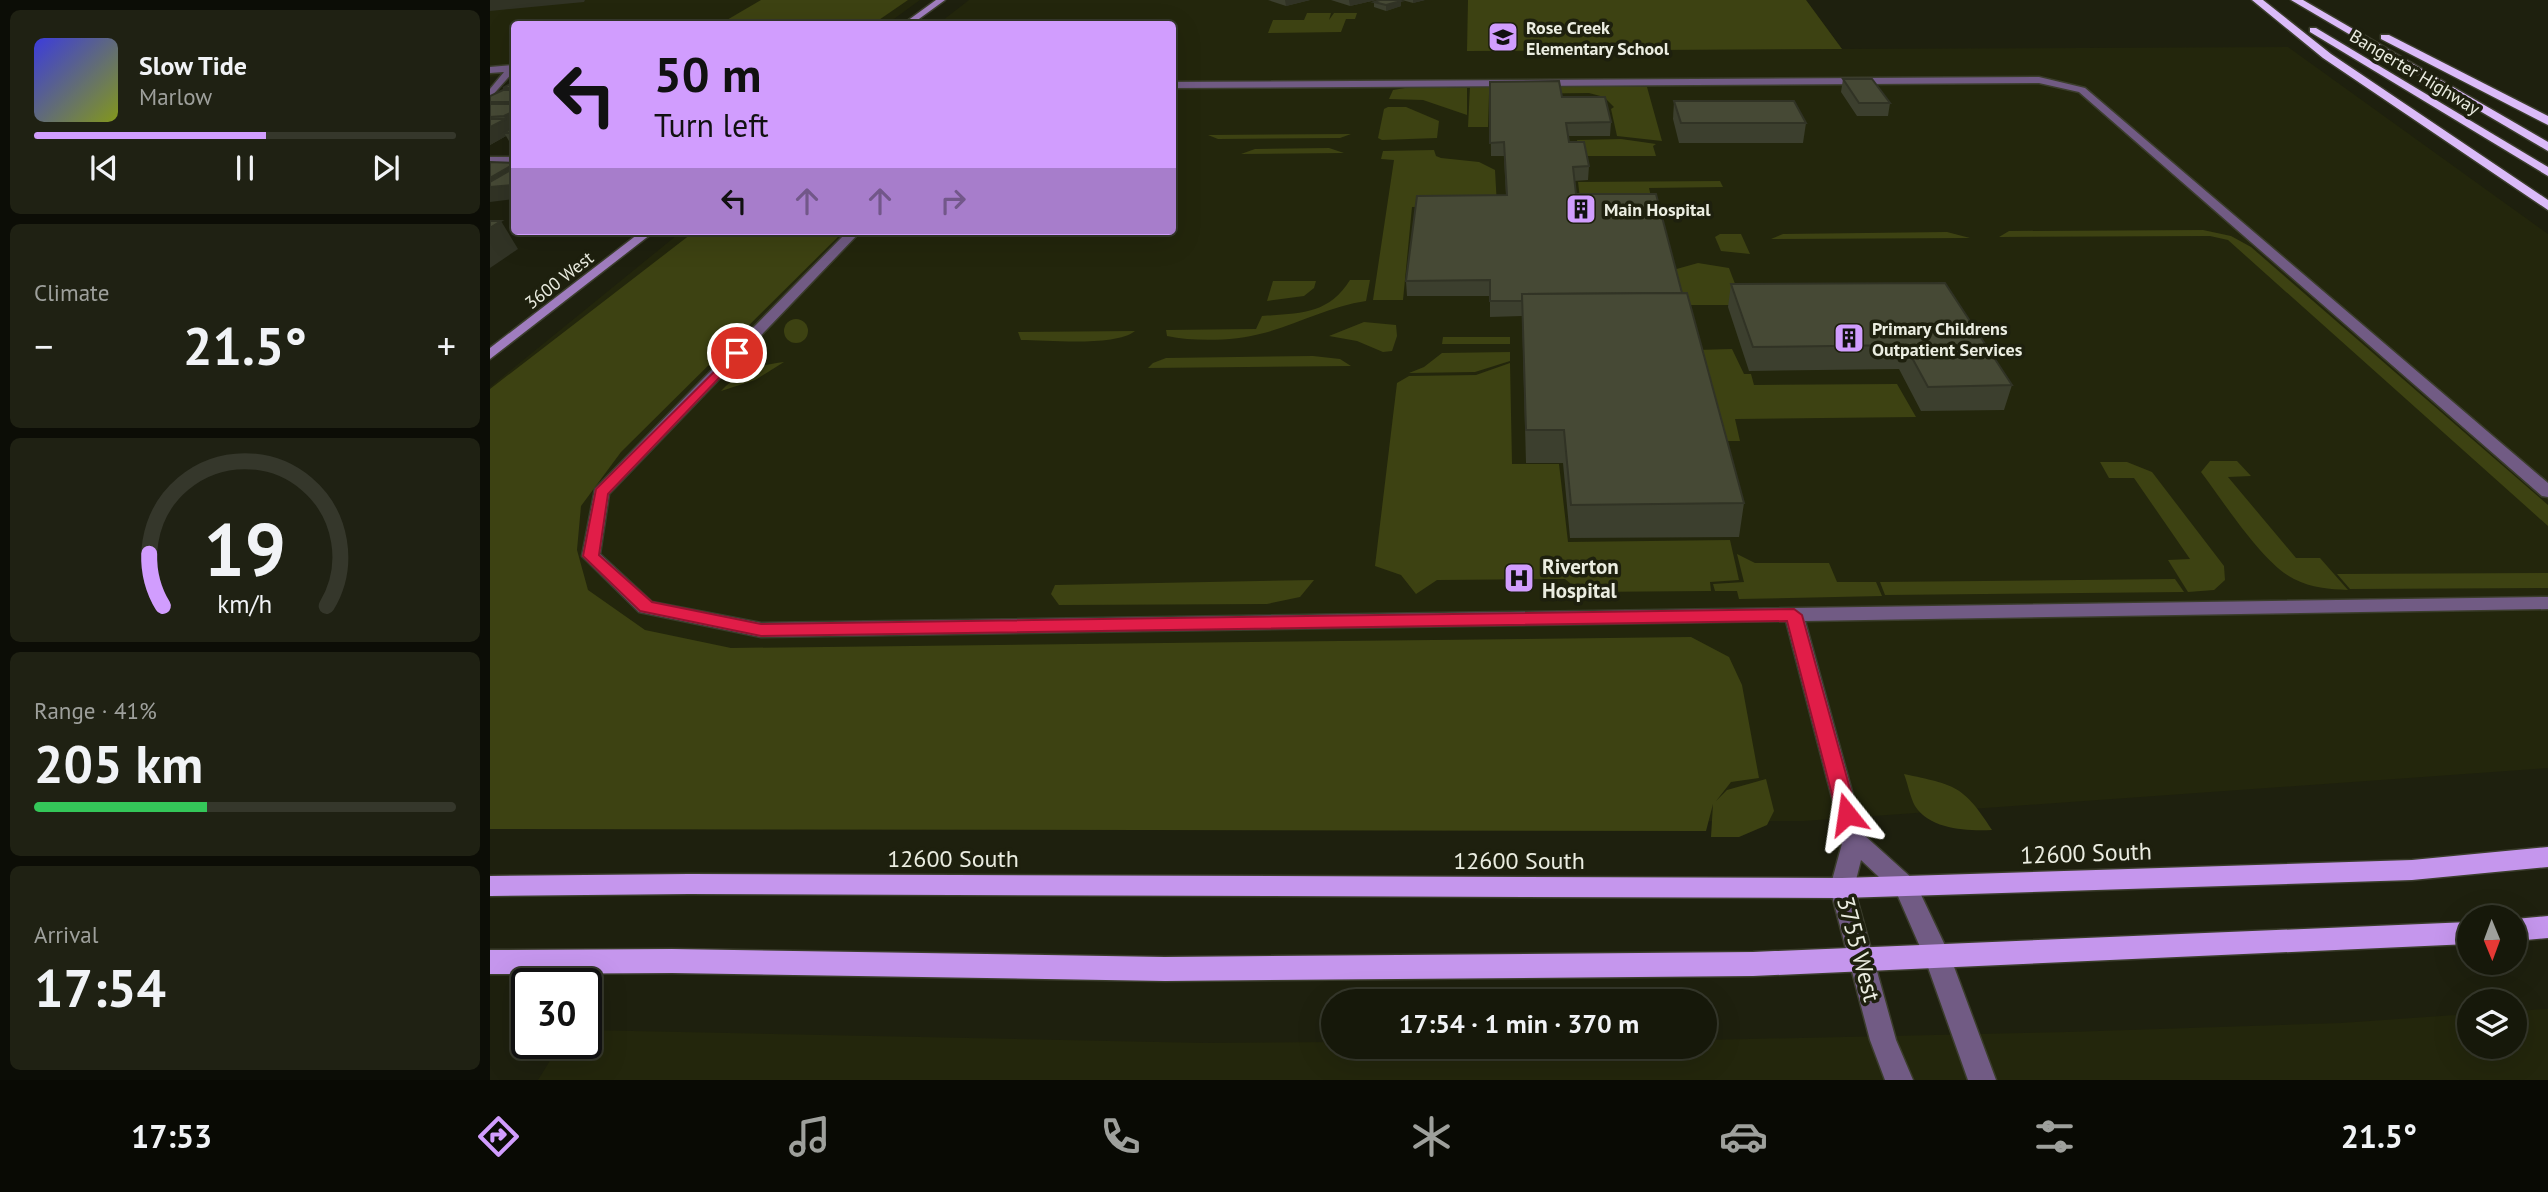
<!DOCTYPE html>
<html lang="en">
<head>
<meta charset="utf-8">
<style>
	:root { --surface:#16180a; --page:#1f2113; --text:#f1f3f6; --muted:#9ea09c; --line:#35372b; --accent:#d19dfe }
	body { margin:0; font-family:"PT Sans",sans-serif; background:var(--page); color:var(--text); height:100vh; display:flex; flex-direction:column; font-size:26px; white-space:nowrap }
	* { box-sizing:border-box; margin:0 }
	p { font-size:23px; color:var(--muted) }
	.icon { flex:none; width:38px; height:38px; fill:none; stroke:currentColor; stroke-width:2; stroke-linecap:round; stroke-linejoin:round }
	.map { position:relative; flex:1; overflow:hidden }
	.sheet { display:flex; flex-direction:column; gap:10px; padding:10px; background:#0c0d06; width:490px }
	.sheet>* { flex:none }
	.hud { position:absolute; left:21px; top:21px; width:665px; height:214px; border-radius:7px; box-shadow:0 7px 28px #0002,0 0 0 2px var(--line); background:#d19dfe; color:#111; overflow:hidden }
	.needle { width:46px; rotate:179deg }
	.controls { position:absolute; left:1967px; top:905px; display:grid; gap:14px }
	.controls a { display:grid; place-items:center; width:70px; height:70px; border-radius:50%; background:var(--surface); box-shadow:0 7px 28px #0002,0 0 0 2px var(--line); font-size:35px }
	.speed { position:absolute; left:21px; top:968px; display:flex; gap:14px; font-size:35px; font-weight:700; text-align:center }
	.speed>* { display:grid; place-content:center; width:91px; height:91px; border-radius:50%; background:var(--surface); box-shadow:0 7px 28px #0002,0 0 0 2px var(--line); line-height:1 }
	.speed .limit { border:4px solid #111; border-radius:10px; background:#fff; color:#111 }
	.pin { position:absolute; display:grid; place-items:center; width:60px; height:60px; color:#fff; margin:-30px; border:4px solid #fff; border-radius:50%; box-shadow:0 2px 7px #0007 }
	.me { position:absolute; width:77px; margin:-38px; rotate:345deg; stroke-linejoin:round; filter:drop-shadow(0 0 5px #0008) }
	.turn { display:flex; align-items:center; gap:24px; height:147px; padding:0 28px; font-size:32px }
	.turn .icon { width:91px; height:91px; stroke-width:2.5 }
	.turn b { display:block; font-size:49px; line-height:60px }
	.lanes { display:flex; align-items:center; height:66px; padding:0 28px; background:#0003; justify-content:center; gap:35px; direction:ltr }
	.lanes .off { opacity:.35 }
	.big { font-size:52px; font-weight:800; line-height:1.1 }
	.sheet .widget { flex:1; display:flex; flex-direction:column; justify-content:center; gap:10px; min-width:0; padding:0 24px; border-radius:10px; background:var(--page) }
	.sheet .dial { align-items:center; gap:0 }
	.dial svg { height:182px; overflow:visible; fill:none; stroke:var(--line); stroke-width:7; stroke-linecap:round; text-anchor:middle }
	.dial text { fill:var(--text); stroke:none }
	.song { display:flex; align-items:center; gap:21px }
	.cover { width:84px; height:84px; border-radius:10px; background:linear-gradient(135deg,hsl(240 70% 55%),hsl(70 70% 35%)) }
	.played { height:7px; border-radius:4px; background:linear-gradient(90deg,var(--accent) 55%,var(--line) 55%) }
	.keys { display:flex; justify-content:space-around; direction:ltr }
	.heat { display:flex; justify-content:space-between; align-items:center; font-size:38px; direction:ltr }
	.charge { height:10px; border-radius:5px; background:linear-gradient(90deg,#34c759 41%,var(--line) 0) }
	.trip { position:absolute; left:831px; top:989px; width:396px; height:70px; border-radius:35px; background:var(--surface); box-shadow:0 7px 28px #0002,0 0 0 2px var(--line); font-weight:800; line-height:70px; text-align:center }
	.menu { display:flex; height:112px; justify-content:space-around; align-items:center; background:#090a04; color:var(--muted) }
	.menu .icon { width:49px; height:49px }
	.menu .on { color:var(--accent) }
	.menu b { font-size:32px; color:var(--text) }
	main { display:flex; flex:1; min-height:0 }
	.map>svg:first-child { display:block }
</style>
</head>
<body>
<main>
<section class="sheet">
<div class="widget">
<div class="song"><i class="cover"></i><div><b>Slow Tide</b><p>Marlow</p></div></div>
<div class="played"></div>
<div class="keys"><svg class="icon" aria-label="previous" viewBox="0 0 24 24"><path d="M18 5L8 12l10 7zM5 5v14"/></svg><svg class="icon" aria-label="pause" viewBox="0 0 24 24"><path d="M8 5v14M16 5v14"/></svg><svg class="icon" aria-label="next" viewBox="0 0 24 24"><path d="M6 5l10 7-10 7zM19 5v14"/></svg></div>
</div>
<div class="widget"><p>Climate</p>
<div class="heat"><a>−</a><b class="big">21.5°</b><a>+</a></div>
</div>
<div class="widget dial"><svg viewBox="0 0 100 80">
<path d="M14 69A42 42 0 1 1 86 69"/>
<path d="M14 69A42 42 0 0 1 8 46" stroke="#d19dfe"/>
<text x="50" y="56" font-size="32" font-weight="700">19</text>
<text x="50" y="72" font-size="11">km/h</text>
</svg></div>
<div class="widget"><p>Range · 41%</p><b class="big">205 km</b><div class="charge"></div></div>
<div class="widget"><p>Arrival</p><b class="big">17:54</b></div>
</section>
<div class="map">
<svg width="2058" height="1080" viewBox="0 0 2058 1080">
	<rect width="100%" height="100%" fill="#1e200e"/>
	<!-- built -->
	<g fill="#23260c">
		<path d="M0 0H430L397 24H24V74L0 77Z"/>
		<path d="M479 0H1316L1352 49 1798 47 2058 234V768L1314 821H0V387L192 231H682V24H448Z"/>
		<path d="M2058 1009V1080H48L71 1043H96V1030L714 1043 843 1042 844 1046H1214L1215 1040 1578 1032 1851 1023 1979 1014V1046H2025V1011Z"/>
	</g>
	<!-- green -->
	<g fill="#3d4212">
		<path d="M271 0H418L383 24H230Z"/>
		<path d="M978 0H1316L1352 49 977 51Z"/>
		<path d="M817 13H841L839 20 844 13H867L865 19H856L851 32 778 33 783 20H814Z"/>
		<path d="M980 86 1157 87 1172 141 1127 136 1121 109 1124 107 1114 97 1099 93 999 94 998 127H978Z"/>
		<path d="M915 88H977V115L933 100 899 99 903 90Z"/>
		<path d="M898 107H916L949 121 947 138 892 140 888 138 894 109Z"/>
		<path d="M861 134 850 138 728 139 718 135Z"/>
		<path d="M1131 139 1166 144 1163 146 1166 156H1090L1087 140Z"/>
		<path d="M839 148 854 153 751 154 765 149Z"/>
		<path d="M944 150 946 156 951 158 989 162 1005 170 1007 206 922 207 913 300H883L904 160 891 159 893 151Z"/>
		<path d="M1230 181 1233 187 1159 188 1162 201 1091 207 1088 182Z"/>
		<path d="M1713 230 1741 236 1761 247 2058 505V526L1738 240 1720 236 1509 237 1519 231Z"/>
		<path d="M205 231H354L131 452 91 506 87 550 98 590 155 630 241 648 1201 637 1239 657 1252 685 1269 778 1241 782 1226 801 1237 790 1276 779 1284 811 1277 825 1249 837H1221L1223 804 1216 831 0 829V389Z"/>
		<path d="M1457 232 1480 238 1281 239 1293 234Z"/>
		<path d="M1230 234H1251L1260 254 1231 251 1225 237Z"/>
		<path d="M1208 263 1239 268 1253 305H1193L1183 270Z"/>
		<path d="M860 280H880L876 301C840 306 808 324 774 333 745 341 706 342 677 336L676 330 766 329 772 316C810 313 838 315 860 280Z"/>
		<path d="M783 281H826L824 288 814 296 777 301Z"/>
		<circle cx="306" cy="331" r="12"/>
		<path d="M874 322 906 325 907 336 902 351 893 352 867 341 839 336Z"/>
		<path d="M645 331C625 347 558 340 531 340L528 332Z"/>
		<path d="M953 337H1020V344H952Z"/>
		<path d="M1242 349 1254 374H1261L1264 385 1407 384 1426 417 1245 419 1250 441H1227L1206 350Z"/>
		<path d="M1020 352V361L985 372 919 373 934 367 952 353Z"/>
		<path d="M823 356 850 359 861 366 658 368 663 363 676 358Z"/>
		<path d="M294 362 265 380 231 391C249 372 268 365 294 362Z"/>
		<path d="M1020 363 1022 464H1069L1078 542 1240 540 1249 580 1220 582 1221 591 1091 592 1075 579 947 580 926 594 911 575 885 566 907 383 919 376 986 375Z"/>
		<path d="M1720 461H1747L1761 476 1738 477 1806 558H1830L1858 590C1839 589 1822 588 1804 579 1772 563 1734 502 1711 472Z"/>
		<path d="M1610 462H1637L1662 472 1734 566 1735 580 1724 590 1698 592 1678 560 1700 559 1644 478H1619Z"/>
		<path d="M1247 554 1265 563H1339L1347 582H1386L1392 596 1249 599 1247 591H1225L1223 584 1254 582Z"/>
		<path d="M2058 573V588L1860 589 1847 574Z"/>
		<path d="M1685 579 1694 592 1395 595 1390 582Z"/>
		<path d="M824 580 810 597 777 604 569 605 561 594 565 585Z"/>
		<path d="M1414 774C1465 785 1473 785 1502 830 1477 831 1441 830 1425 806 1420 797 1418 784 1414 774Z"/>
	</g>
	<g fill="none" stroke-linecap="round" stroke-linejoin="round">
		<!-- minor casing -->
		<g stroke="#3b3d2c" stroke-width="3">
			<g id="minor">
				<path d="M24 65V71L0 98V89L14 72 0 73V67Z"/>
				<path d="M1549 77 1595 88 2058 483V497L2052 496 1589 92 1549 83 682 88V82Z"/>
				<rect x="0" y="157" width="24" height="6"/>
				<path d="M358 231H371L119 494 110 554 162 602 271 623 2058 597V609L1315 621 1374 835 1424 880 1460 956 1506 1080H1478L1434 956 1407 894 1371 860 1364 888 1406 1040 1423 1080H1395L1380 1040 1340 888 1353 840 1296 621 271 637 149 612 92 556 105 489Z"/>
			</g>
		</g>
		<!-- secondary casing -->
		<g stroke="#3b3d2c" stroke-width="3">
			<g id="secondary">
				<path d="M446 0H455L422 24H413Z"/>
				<path d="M152 231H165L0 359V348Z"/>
			</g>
		</g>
		<!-- primary casing -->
		<g stroke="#3b3d2c" stroke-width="3">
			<g id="primary">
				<path d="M2058 847V867L1922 880 1352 898 199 894 0 896V876L199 874 1352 878 1922 860Z"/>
				<path d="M2058 916V938L2025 941V919Z"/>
				<path d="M1979 922V944L1263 976 675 981 182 973 0 974V950L182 949 675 957 1263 952Z"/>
			</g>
		</g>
		<!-- motorway casing -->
		<g stroke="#3b3d2c" stroke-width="3">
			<g id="motorway">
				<path d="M1762 0H1773L1841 54 2058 200V210L1833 58Z"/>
				<path d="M1801 0H1813L2058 142V151Z"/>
				<path d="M1820 28H1826L2058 167V176L1820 32Z"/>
				<path d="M1891 35H1899L2058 116V125L1891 39Z"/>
			</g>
		</g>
		<!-- minor -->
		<use href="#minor" fill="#715b84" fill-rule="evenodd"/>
		<!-- secondary -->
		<use href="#secondary" fill="#a07dbf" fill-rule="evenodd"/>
		<!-- primary -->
		<use href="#primary" fill="#c596ed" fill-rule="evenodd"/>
		<!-- motorway -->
		<use href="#motorway" fill="#dbbbf9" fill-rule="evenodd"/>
	</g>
	<!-- wall -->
	<g fill="#3c3f2e">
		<path d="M778 0H820L796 6Z"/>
		<path d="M841 0H886L860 6Z"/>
		<path d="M912 0H935L923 3Z"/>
		<path d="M911 1V6L896 11 884 7V2Z"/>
		<path d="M1353 79 1400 103 1398 116H1367L1351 92Z"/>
		<path d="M24 82V146H22L16 136 0 145V96L14 90 13 88Z"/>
		<path d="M1000 82 1072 97 1121 122 1120 136H1078L1079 142 1099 166 1098 180 1084 181 1086 194 1192 293 1254 503 1249 537 1080 538 1073 463H1036L1032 316 1000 317V296H917L916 281 1016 195 1014 156H1001Z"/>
		<path d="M1184 101 1316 123 1313 143H1189L1183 119Z"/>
		<path d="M1455 283 1522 385 1514 410 1431 411 1409 369 1259 371 1238 307 1241 284Z"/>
	</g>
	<!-- shaded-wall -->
	<g fill="#313325">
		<path d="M0 0H95L94 2 0 11Z"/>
		<path d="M795 0H820L796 6Z"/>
		<path d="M859 0H886L860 6Z"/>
		<path d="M923 0H935L923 3Z"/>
		<path d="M911 1V6L896 11V5Z"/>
		<path d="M24 111V128L14 133 16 136 0 145V127L15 119 14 116Z"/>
		<path d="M24 164V199L0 202V178Z"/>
		<path d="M11 221 28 249 0 268V228Z"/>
	</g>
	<!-- building -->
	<g fill="#464935" stroke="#313325" stroke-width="2">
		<path d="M890 0H907L911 1 896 5 884 2Z"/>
		<path d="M1353 79H1382L1400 103H1369Z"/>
		<path d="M1069 81 1072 97H1115L1121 122 1076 123 1079 142H1094L1099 166 1083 167 1086 194H1166L1192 293 1032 294V301H1000V280L916 281 927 196 1017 195 1014 142 1000 143V82Z"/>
		<path d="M24 82V88H13Z"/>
		<path d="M13 90H24V102H0V96Z"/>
		<path d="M1184 101H1304L1316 123H1191Z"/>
		<path d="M0 104H24V111L14 116 0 117Z"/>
		<path d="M0 119H16L0 127Z"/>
		<path d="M24 127V133H14Z"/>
		<path d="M0 162 24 163V164L0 178Z"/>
		<path d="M24 168V185L0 187V182Z"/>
		<path d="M0 221H11L0 228Z"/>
		<path d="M1455 283 1522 385 1438 387 1415 345 1263 347 1241 284Z"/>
		<path d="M1197 293 1254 503 1081 505 1074 430H1036L1032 294Z"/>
	</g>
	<!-- route -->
	<path fill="#e11d48" stroke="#92132f" stroke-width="2" d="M247 349 251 350V355L118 494 109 555 162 602 271 624 1304 609 1312 615 1367 814 1364 820 1357 823 1350 820 1347 814 1297 621 271 636 150 611 93 556 106 489Z"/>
	<!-- icons -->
	<defs>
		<g id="school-square" transform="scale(1.575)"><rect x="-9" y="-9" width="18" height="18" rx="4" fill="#d19dfe" stroke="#1e200e"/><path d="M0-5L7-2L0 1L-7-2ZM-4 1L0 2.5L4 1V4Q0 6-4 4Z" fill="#111"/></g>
		<g id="building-square" transform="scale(1.575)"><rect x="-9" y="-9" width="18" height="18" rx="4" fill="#d19dfe" stroke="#1e200e"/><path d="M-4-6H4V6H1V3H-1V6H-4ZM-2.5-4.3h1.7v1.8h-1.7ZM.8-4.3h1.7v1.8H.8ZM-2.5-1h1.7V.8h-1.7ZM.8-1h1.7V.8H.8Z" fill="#111"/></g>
		<g id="hospital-square" transform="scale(1.575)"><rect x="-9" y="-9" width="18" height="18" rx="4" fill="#d19dfe" stroke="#1e200e"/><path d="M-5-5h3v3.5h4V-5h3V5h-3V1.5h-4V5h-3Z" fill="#111"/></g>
	</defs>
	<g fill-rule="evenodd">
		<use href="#school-square" x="1013" y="37"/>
		<use href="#building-square" x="1091" y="209"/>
		<use href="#building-square" x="1359" y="338"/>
		<use href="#hospital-square" x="1029" y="578"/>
	</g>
	<g text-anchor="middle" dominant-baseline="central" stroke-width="7" stroke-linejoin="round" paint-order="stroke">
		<!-- far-poi labels -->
		<g font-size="18" font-weight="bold" fill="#ebede1" stroke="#1e200e" text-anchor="start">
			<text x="1036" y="27">Rose Creek<tspan x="1036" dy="21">Elementary School</tspan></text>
			<text x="1114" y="209">Main Hospital</text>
			<text x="1382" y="328">Primary Childrens<tspan x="1382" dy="21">Outpatient Services</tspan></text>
		</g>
		<!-- far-street labels -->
		<g font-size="18" fill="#ebede1" stroke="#1e200e">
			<text transform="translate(1925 72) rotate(31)">Bangerter Highway</text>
			<text transform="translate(69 280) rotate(-38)">3600 West</text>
		</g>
		<!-- poi labels -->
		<g font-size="21" font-weight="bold" fill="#ebede1" stroke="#1e200e" text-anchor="start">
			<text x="1052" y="566">Riverton<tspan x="1052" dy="24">Hospital</tspan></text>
		</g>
		<!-- near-street labels -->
		<g font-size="24" fill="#ebede1" stroke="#1e200e">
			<text transform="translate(1596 853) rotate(-2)">12600 South</text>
			<text x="463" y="858">12600 South</text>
			<text x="1029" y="860">12600 South</text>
			<text transform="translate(1369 949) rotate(75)">3755 West</text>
		</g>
	</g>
</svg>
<div class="controls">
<a><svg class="needle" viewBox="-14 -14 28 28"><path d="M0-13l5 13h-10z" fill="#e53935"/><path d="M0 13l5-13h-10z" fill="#9ea09c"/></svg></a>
<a><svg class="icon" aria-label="layers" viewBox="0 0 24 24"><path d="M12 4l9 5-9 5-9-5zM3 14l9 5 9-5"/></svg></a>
</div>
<div class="speed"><div class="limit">30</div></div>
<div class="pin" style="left:247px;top:353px;background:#d93025"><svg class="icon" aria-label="arrive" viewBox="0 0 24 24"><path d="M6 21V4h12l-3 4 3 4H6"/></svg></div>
<svg class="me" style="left:1357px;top:814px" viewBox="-20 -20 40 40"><path d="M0-17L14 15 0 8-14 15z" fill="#e11d48" stroke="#fff" stroke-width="4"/></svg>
<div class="trip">17:54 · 1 min · 370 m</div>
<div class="hud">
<div class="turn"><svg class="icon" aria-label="left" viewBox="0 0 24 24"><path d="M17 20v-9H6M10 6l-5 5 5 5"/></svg><div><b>50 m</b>Turn left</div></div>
<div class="lanes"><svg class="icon" aria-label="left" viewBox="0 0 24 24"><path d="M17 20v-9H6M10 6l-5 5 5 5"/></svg><svg class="icon off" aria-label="ahead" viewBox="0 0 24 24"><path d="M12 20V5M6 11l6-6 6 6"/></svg><svg class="icon off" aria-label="ahead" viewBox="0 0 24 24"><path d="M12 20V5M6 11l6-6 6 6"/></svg><svg class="icon off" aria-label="right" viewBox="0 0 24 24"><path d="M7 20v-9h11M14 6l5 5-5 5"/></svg></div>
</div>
</div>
</main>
<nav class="menu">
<b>17:53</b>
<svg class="icon on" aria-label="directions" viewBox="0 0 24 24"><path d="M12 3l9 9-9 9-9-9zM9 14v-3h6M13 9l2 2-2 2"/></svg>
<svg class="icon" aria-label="music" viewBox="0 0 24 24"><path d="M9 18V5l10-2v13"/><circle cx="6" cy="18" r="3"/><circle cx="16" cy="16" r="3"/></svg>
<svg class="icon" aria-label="phone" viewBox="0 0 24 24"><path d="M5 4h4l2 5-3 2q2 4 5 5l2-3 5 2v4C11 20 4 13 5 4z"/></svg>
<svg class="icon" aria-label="climate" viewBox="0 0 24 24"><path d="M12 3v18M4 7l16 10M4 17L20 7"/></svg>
<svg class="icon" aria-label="car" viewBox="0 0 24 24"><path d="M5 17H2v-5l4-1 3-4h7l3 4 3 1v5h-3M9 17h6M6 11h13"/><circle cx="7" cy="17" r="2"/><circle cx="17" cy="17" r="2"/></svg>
<svg class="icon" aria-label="filters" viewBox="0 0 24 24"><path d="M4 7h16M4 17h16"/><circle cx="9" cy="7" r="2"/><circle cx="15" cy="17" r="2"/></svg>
<b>21.5°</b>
</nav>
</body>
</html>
